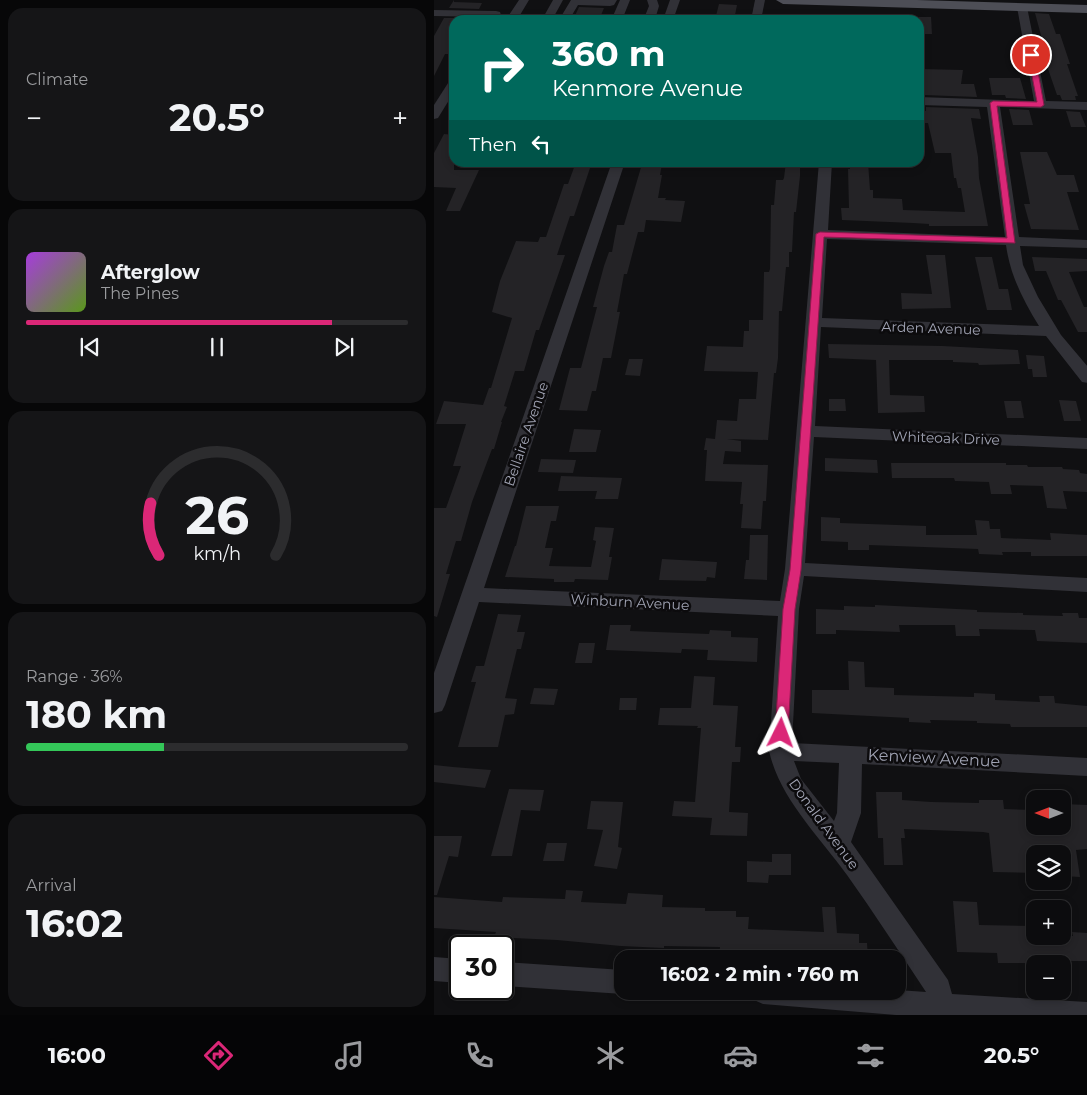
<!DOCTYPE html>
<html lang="en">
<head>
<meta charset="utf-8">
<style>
	:root { --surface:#0c0c0e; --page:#151517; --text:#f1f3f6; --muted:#9a9b9e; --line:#2c2c2e; --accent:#db2777 }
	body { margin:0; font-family:Montserrat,sans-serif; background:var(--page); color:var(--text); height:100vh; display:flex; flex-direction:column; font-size:19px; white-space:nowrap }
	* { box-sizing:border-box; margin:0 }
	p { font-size:16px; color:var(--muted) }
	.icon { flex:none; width:28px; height:28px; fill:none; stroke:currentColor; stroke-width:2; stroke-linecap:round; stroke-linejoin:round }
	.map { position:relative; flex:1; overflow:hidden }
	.panel { display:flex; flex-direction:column; gap:8px; padding:8px; background:#070708; width:434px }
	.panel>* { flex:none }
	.top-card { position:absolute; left:15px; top:15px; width:475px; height:152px; border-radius:15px; box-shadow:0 2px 8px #0003,0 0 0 1px var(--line); background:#00695c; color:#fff; overflow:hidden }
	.needle { width:32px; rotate:270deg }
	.buttons { position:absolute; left:592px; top:790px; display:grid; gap:10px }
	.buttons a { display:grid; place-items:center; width:45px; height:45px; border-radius:10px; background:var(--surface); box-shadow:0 2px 8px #0003,0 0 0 1px var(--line); font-size:25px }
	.speed { position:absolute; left:15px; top:935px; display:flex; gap:10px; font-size:25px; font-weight:700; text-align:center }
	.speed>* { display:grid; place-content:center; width:65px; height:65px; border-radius:50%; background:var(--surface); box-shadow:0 2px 8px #0003,0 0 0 1px var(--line); line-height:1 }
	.speed .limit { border:2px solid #111; border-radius:8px; background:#fff; color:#111 }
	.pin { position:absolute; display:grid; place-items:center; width:42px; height:42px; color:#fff; margin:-21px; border:2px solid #fff; border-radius:50%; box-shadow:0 1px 5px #0007 }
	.me { position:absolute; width:55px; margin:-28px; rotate:3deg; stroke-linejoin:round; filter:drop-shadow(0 0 4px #0008) }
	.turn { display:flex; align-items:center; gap:18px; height:105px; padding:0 20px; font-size:22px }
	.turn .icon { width:65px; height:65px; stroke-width:2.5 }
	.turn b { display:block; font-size:35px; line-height:42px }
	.then { display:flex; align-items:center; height:48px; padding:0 20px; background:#0003; gap:10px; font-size:19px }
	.big { font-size:38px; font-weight:700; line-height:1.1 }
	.panel .tile { flex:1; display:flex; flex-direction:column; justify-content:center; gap:8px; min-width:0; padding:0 18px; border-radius:15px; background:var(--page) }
	.panel .dial { align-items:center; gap:0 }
	.dial svg { height:130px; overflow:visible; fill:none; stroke:var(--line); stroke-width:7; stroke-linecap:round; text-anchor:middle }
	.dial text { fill:var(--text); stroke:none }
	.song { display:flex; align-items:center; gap:15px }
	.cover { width:60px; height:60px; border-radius:8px; background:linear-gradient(135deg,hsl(280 70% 55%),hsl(90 70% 35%)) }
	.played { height:5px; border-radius:2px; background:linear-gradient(90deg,var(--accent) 80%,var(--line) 80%) }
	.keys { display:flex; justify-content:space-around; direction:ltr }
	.heat { display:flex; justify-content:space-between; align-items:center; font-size:28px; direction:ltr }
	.charge { height:8px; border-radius:4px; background:linear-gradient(90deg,#34c759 36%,var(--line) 0) }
	.trip { position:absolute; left:180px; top:950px; width:292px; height:50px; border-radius:15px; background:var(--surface); box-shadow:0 2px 8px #0003,0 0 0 1px var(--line); font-weight:700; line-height:50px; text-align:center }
	.menu { display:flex; height:80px; justify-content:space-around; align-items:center; background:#050506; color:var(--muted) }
	.menu .icon { width:35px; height:35px }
	.menu .selected { color:var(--accent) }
	.menu b { font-size:22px; color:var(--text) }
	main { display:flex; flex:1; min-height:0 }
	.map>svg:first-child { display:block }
</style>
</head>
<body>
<main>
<section class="panel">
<div class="tile"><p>Climate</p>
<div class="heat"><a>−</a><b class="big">20.5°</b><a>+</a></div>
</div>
<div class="tile">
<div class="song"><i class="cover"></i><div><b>Afterglow</b><p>The Pines</p></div></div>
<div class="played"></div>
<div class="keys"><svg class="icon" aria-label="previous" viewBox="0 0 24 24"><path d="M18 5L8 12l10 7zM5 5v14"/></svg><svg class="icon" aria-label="pause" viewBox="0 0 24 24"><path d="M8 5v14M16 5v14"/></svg><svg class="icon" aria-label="next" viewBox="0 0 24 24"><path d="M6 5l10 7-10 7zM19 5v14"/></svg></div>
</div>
<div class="tile dial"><svg viewBox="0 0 100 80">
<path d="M14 69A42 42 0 1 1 86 69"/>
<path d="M14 69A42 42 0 0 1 9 37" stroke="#db2777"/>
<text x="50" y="56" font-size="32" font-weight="700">26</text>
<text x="50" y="72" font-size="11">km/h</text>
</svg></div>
<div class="tile"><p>Range · 36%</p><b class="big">180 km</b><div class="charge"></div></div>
<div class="tile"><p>Arrival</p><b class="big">16:02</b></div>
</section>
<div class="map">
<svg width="654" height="1015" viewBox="0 0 654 1015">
	<rect width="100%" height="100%" fill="#101012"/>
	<!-- building -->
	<g fill="#242326">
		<path d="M20 0V2L48 3 45 9 15 8Z"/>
		<path d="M285 4 303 5 300 20H281Z"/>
		<path d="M145 7 170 8 165 20H139Z"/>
		<path d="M601 13 615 14 622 34H626L636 64H633L644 96H641L642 100H628L626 95H623L613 66H614L610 54 608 39Z"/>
		<path d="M485 17H497L498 34H485Z"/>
		<path d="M10 18H20V54H11L0 76V36Z"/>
		<path d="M486 69 529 70 527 84H540L543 97 490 95Z"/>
		<path d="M555 78H586L592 99 572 98 571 95H558Z"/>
		<path d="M492 107 545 109 547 119 537 118 544 157 545 178 554 226H495V224L479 223 408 220 407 208H415L414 169H416V162H434L436 190H439V198L468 199 469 210 531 212 527 188H524L522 178H520L517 153H501L494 123H491L490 111H492Z"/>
		<path d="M575 109 595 110 599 125H579Z"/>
		<path d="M632 111 646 112 652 127H637Z"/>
		<path d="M10 134 20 135V170H45L26 211H12L22 188 0 187V153Z"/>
		<path d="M586 152H613L623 175H640L645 192H633L645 230 597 229 590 204H596Z"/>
		<path d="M142 162H158L140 216H136L123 255H131L105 330H102L90 371H81L70 406 73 407 67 422H68L60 449H58L38 502 27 541H22L12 574H16L3 617 0 616V508H12L27 466H19L32 424H2L10 401 49 405 55 388H57L78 318 58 312 66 281 82 241 104 242 106 237H112L130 184H134Z"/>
		<path d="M352 162H366V176L362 212H360L358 252H355V267H352L348 311H345L344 358 342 373H340L334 440 293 439 307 441V452L291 451 289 464 334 465 332 501H329L327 529 307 528 309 504H306L308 482 271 481 273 450H270L272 438 281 439 283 420 303 421 305 399H322L324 372 270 371 273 346 309 347 310 331H315V320H329L330 272H335L336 269 337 205H340L342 180H349L350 178Z"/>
		<path d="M208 164H228L226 175H228L224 198H232L231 200 251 201 247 222 212 220 210 232H204L193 274H190L183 312H186L177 358H169L162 391H158L153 411 125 410 136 368H147L163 307H159L170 266 175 252H178L183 225H190Z"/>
		<path d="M492 255H511L517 308 468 309 467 293 498 294Z"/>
		<path d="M541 257H558L565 289H574L578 310H553Z"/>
		<path d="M598 257 654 259V271L635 272 650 307H654V332H644L627 300H624L612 271H601Z"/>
		<path d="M394 344 508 346 584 350 586 364 545 365 544 363 519 362V360H455L456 395 490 396 491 412 444 413 442 360 395 358Z"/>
		<path d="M592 355 610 356 613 377H599L598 369H594Z"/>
		<path d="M195 359H209L206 376 191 375Z"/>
		<path d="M395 399H411L412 411H395Z"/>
		<path d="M625 400 642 401 647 421H630Z"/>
		<path d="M570 401H587L590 418H573Z"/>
		<path d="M140 429 167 430 162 452H135Z"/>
		<path d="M391 458 443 460 444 473 391 471Z"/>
		<path d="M107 459 142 460 139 473 104 472Z"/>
		<path d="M457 463H572V465H593L594 467H628L629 469 645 470 646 473 654 474V492L629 491 633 509 613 508 609 486 576 485 578 494H557L555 482 521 481 520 478H458Z"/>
		<path d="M127 476 188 478 184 499H161L163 491H124Z"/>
		<path d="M92 506H125L122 521H117L111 548H119L115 566 157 567 162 541 159 540 161 527 180 528 175 557H178L174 580 141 579 140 582H120V579L71 577 81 546H82Z"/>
		<path d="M387 517 406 518V523L492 526V535H543L541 520 555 521 556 529H566L567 538 617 540 616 533 654 535V556H597V552H568L569 555 545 554 544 549 435 545V550H414V542L387 541Z"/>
		<path d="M316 535H334L333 580 310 579 312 560H315Z"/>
		<path d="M228 559 283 562 281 578 273 577 272 581 225 580Z"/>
		<path d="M441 605 543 610V612L589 613V615L629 616 628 613H644L645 618H654V643L603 641 601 630 545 629 546 636H522L521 625H465L466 632 402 630V634H382V609L410 610V606L441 607Z"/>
		<path d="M64 614 87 615 83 632H91L87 649H83L71 698 83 699 80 714 71 715 64 747H24L42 682H37L42 666H50Z"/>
		<path d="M176 625H197L196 631 275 634 276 630 297 631V637L324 638 323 662 273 660 274 650 248 649 247 653 172 650Z"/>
		<path d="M145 643H161L158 663H141Z"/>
		<path d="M414 661 430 662 431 687 460 688V695L540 697V693L561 694V700L606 702 605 696H620L621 703 654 706V727H577L576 724 543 723V721L496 720 497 723 475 722V718L378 713V690H415Z"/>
		<path d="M260 676 281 677 279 705 304 706 301 747H307L306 762H298L295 812 314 813 313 836 276 835 278 818 238 816 240 801 261 802 267 728H263L264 726 224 725 226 708H257Z"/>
		<path d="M100 688 124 689 120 705 96 704Z"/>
		<path d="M186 698H203L202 710H185Z"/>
		<path d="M0 765 19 767 57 770 51 788 0 782Z"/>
		<path d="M75 789 110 790 106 811 87 810 78 856H57Z"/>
		<path d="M442 792H468V800L497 802 545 803V800H569L570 809 601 810V826H629V804L654 805V849L642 850 646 877 629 876V854H601V873L559 872 555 833 549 832 470 829 471 838H467L469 865H450L449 838H444Z"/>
		<path d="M157 801 189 802 184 847 188 848 183 869 160 866 169 830 153 829Z"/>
		<path d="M0 836H28L24 857 15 856 3 895H0Z"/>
		<path d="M113 843H133L130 861H109Z"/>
		<path d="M338 854H357V875H335L334 883 313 882V861L338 862Z"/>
		<path d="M132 890 149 891 147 902 192 904 194 893 229 895 228 907 271 908V911H302V917H315L314 929 390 932 388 907H401L403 933 425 934V943H433L434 959 382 958V956L313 953V959H285L286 947 230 946V948L187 946 123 940 60 937 62 932 0 928V897L68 902 69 897 131 899Z"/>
		<path d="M519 901 543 902 545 925 601 926V936H639L638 932 654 933V961H628V963H564L563 953 523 952Z"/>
	</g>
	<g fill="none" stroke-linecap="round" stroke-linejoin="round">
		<!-- minor -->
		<g fill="#313137" fill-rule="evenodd">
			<path d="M85 0H95L86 15 110 16 119 0H129L118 20H55L54 17 0 16V10L62 11 66 12 67 15H75Z"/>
			<path d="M137 0H183L180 5 176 6 144 5 135 20H125Z"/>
			<path d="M186 0H196L190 15 211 16 215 6 213 0H223L225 6 222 16 230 17 236 0H246L239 20H181L179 16Z"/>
			<path d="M321 0H331L327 20H317Z"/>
			<path d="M588 4 593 7 612 101 654 102V110L566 107 585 237 654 240V248L586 246 589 265 604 297 627 335 654 367V383L648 382 612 336 387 327 381 426 654 438V449L380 437 371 563 654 578V592L370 576 365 609 358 743 654 758V776L428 764 427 813 417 842 514 980 518 994 654 1002V1015H462L329 1004 320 1000 316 991 464 990 492 992C466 953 440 913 413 875 385 836 346 799 335 751L344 616 45 602 11 705 8 711 0 713V673L178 162H191L50 588 346 601 351 569 385 162H398L394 230 571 237 553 107 485 105V97L600 101 583 7ZM393 239 572 245C576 275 589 300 605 326L388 318ZM360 761 405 763 403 813 400 821 367 779Z"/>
			<path d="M20 78V92L4 118 0 119V105L16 80Z"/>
			<path d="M0 957 26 959V983L0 981Z"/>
			<path d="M69 962 189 970V991H197L189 994 69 986Z"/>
		</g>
		<!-- major -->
		<path fill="#4d4e56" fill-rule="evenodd" d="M342 0H483L654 5V13L349 4Z"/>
	</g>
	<!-- route -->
	<path fill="#db2777" stroke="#8e194d" d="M597 53 601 55 610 105 607 107 563 106 581 243 390 237 367 570 361 609 354 733 352 737 347 738 343 737 341 733 349 609 356 570 382 234 386 232 573 238 556 103 559 101 603 102 594 55Z"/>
	<g text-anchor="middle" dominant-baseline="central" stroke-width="5" stroke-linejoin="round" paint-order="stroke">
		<!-- street labels -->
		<g font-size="14" fill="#a1a4b4" stroke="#0c0b0d">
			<text transform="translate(497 328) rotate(2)">Arden Avenue</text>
			<text transform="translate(92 434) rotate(-71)">Bellaire Avenue</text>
			<text transform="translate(512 438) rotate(2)">Whiteoak Drive</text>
			<text transform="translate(196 602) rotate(3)">Winburn Avenue</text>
			<text transform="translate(390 824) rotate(54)">Donald Avenue</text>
		</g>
		<!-- near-street labels -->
		<g font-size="16" fill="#a1a4b4" stroke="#0c0b0d">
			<text transform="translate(500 758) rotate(3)">Kenview Avenue</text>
		</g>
	</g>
</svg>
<div class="buttons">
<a><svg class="needle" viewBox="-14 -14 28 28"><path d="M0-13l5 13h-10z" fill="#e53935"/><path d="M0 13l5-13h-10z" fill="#9a9b9e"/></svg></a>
<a><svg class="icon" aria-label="layers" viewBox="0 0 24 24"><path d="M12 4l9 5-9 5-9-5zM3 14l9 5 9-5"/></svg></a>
<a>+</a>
<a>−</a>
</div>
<div class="speed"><div class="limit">30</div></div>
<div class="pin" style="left:597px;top:55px;background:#d93025"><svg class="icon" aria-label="arrive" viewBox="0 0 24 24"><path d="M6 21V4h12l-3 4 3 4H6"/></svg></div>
<svg class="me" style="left:347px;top:733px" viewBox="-20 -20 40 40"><path d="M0-17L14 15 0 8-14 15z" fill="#db2777" stroke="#fff" stroke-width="4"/></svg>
<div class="trip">16:02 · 2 min · 760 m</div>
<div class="top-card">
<div class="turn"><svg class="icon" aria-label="right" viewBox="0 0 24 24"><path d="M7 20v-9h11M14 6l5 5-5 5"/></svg><div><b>360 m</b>Kenmore Avenue</div></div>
<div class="then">Then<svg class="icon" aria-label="left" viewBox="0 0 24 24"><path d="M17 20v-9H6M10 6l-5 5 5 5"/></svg></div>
</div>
</div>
</main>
<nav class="menu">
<b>16:00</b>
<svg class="icon selected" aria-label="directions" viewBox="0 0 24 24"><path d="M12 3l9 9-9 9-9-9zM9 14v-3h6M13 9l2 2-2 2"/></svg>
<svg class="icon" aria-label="music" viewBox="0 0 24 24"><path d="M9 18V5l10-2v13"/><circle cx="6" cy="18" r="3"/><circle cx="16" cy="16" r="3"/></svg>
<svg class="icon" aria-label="phone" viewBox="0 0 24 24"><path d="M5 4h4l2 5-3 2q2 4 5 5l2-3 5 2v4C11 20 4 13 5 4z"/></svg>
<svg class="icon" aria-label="climate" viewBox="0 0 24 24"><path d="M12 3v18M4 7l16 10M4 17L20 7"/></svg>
<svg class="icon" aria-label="car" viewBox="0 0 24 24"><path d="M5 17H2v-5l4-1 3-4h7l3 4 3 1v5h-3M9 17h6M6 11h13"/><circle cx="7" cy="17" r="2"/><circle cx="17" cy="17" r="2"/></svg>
<svg class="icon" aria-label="filters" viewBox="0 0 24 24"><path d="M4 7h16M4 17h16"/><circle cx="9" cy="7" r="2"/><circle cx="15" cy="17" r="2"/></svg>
<b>20.5°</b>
</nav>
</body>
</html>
